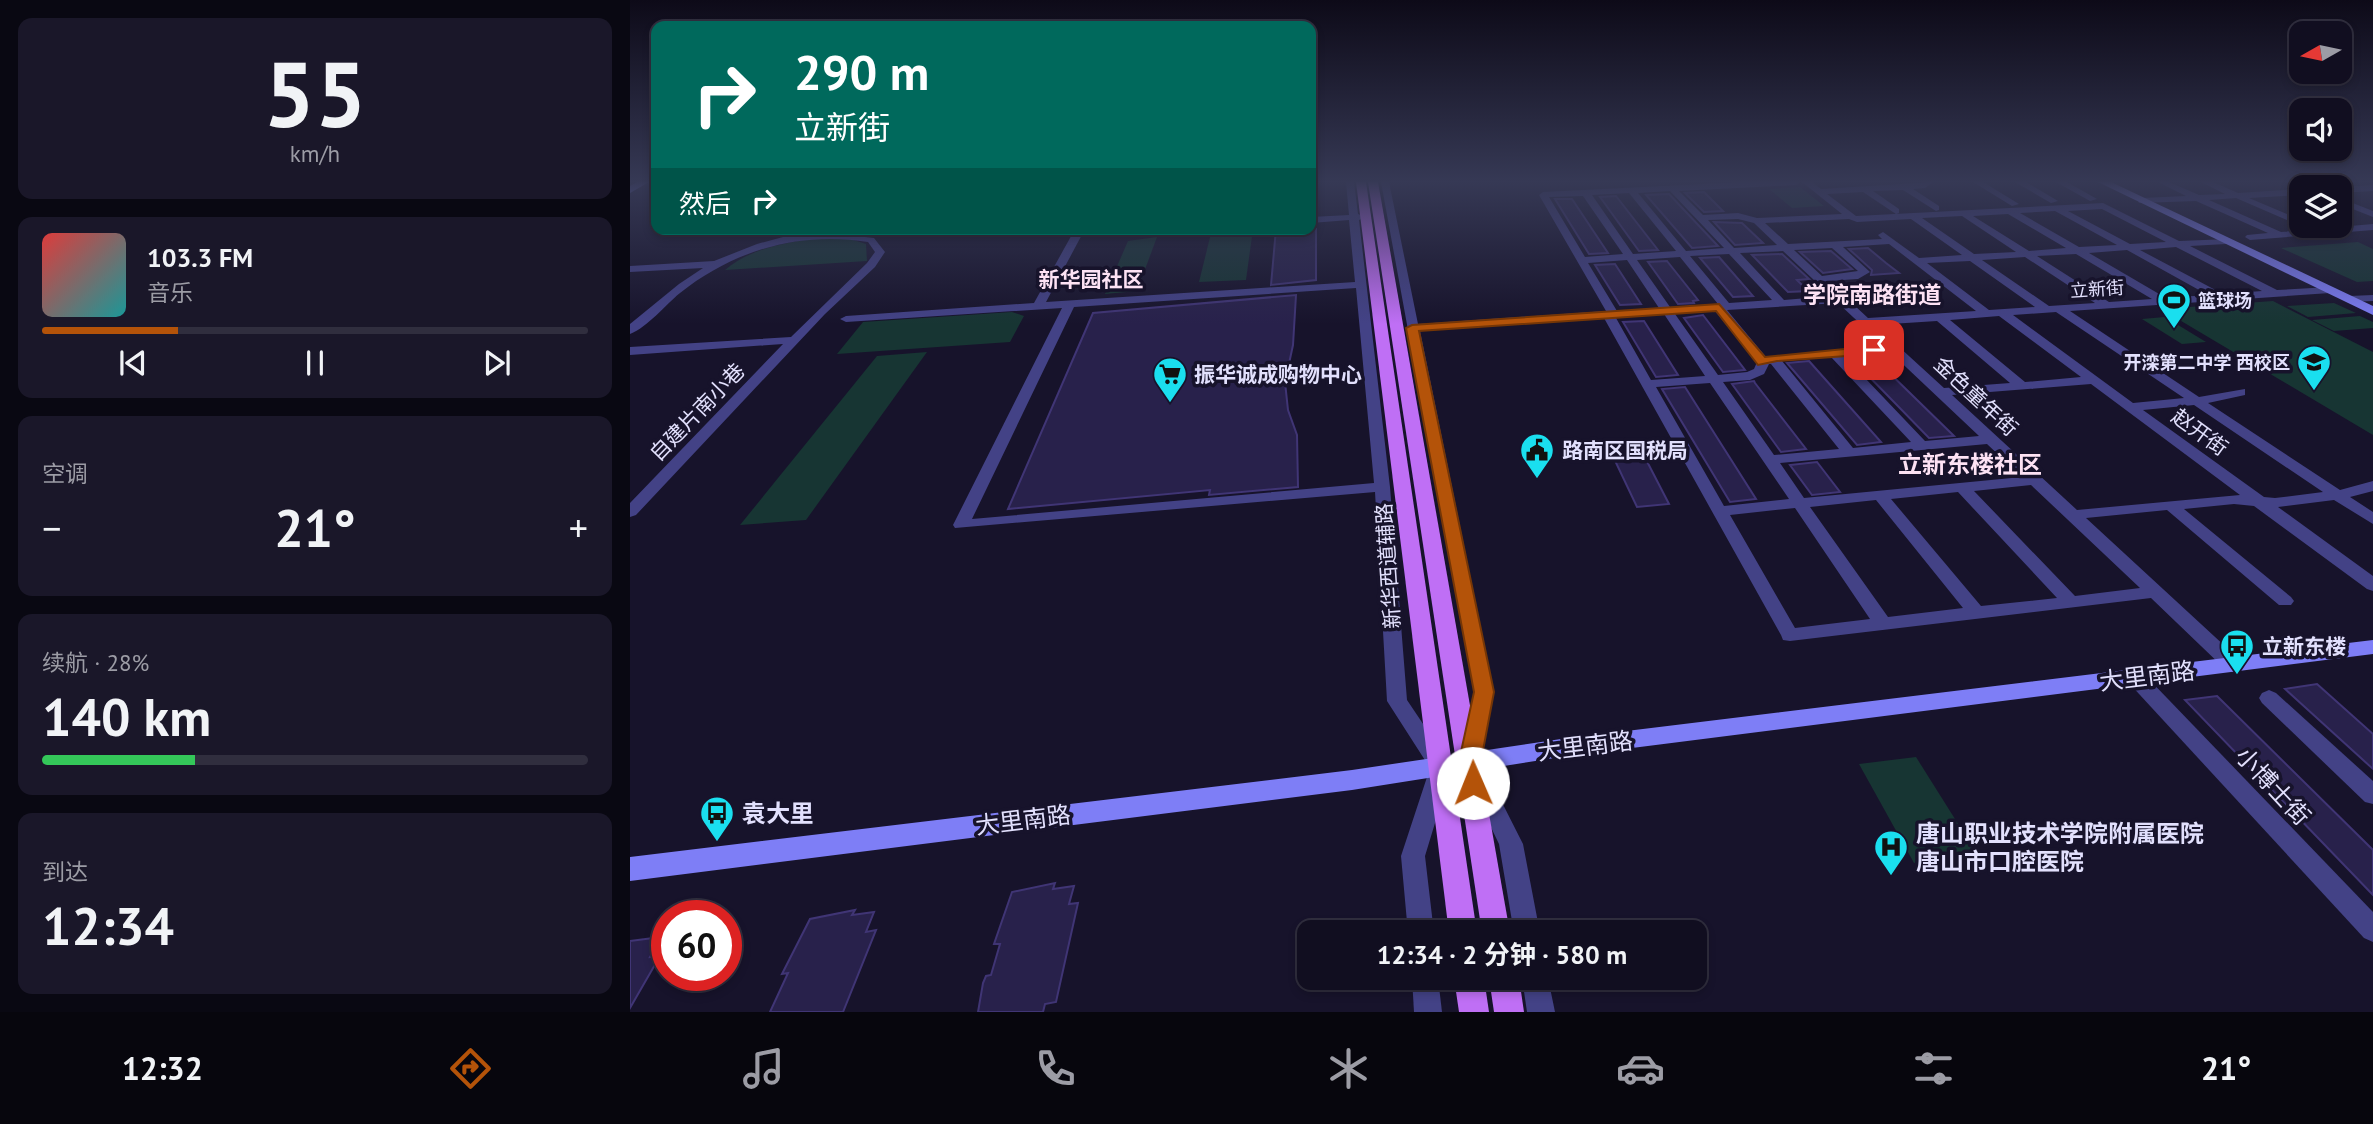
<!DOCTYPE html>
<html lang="zh">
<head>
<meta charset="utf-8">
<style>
	:root { --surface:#110e20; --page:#1a1729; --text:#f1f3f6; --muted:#9c9ca5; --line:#302e3e; --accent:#b45309 }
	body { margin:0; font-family:"PT Sans","Noto Sans SC",sans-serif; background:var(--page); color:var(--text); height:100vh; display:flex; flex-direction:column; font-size:26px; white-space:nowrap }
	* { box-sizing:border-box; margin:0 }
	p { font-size:23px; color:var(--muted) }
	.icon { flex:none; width:38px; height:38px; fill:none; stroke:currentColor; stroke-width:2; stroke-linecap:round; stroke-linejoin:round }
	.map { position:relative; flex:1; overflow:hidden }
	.panel { display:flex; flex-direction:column; gap:18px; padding:18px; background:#090812; width:630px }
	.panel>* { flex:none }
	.banner { position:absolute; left:21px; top:21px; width:665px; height:214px; border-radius:14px; box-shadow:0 4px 10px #0003,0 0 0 2px var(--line); background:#00695c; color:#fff; overflow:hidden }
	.needle { width:46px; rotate:261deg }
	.buttons { position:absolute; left:1659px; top:21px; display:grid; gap:14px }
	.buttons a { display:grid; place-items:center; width:63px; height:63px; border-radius:14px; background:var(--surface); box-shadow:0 4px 10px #0003,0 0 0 2px var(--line); font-size:35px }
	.speed { position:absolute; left:21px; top:900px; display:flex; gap:14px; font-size:35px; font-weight:700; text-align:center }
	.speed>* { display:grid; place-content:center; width:91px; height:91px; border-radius:50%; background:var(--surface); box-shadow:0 4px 10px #0003,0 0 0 2px var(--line); line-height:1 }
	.speed .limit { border:10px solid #d22; background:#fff; color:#111 }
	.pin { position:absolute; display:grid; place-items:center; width:60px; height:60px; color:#fff; margin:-30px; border-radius:14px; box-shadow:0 4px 10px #0006 }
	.me { position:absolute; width:77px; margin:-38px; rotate:359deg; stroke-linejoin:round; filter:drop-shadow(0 0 5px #0008) }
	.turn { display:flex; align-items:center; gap:24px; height:147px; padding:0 28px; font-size:32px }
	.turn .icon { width:91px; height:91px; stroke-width:2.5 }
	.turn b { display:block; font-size:49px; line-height:60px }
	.then { display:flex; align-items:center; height:66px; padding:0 28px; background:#0003; gap:14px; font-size:26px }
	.big { font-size:52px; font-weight:700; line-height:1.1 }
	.panel .widget { flex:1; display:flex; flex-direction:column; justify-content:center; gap:10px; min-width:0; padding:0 24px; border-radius:14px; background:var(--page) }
	.panel .dial { align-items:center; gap:0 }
	.dial b { font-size:91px; line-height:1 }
	.song { display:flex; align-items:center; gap:21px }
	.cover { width:84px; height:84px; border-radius:10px; background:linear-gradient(135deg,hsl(0 70% 55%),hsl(180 70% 35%)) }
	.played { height:7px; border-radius:4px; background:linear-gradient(90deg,var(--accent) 25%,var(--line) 25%) }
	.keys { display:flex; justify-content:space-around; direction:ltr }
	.heat { display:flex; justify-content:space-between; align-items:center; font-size:38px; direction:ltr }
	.charge { height:10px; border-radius:5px; background:linear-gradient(90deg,#34c759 28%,var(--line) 0) }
	.trip { position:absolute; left:667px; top:920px; width:410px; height:70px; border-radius:14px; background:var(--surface); box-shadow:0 4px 10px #0003,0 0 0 2px var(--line); font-weight:700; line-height:70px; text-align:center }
	.tabs { display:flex; height:112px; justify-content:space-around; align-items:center; background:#07060d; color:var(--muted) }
	.tabs .icon { width:49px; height:49px }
	.tabs .current { color:var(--accent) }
	.tabs b { font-size:32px; color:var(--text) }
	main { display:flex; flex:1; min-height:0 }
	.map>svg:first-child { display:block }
</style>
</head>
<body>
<main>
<section class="panel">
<div class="widget dial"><b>55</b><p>km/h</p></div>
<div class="widget">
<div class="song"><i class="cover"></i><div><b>103.3 FM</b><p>音乐</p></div></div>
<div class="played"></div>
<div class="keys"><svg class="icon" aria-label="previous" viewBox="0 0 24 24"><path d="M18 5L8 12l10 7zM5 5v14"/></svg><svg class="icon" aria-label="pause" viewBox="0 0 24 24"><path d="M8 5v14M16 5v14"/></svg><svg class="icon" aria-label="next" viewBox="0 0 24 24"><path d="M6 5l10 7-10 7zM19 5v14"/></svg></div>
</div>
<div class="widget"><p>空调</p>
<div class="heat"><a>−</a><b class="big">21°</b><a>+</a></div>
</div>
<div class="widget"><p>续航 · 28%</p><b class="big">140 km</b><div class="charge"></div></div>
<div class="widget"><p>到达</p><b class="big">12:34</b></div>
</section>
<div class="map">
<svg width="1743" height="1012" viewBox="0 0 1743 1012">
	<rect width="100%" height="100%" fill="#17132b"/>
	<!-- green -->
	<g fill="#173533">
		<path d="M1170 187 1194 206 1162 208 1139 189Z"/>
		<path d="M582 229H623L616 280 569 282Z"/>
		<path d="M527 237 507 291 475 294 498 241Z"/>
		<path d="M179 239H220L236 244 237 261 95 270C118 250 150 244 179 239Z"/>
		<path d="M1728 242 1743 249V281L1727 282 1651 248Z"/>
		<path d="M1643 301 1743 352V435L1531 309Z"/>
		<path d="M1704 303 1726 313 1678 317 1657 306Z"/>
		<path d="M382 312 394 316 380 342 207 354 233 322Z"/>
		<path d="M1730 316 1743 322V328L1704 331 1682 320Z"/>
		<path d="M1535 317 1576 342 1552 344 1512 319Z"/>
		<path d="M297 352 176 520 110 525 247 356Z"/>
		<path d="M1286 757 1347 854 1284 863 1229 764Z"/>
	</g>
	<!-- building -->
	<g fill="#28214b" stroke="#403575" stroke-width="2">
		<path d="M1074 192 1093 211 1074 212 1055 193Z"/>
		<path d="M1039 194 1088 246 1062 248 1016 195Z"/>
		<path d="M986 196 1028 250 1009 251 970 197Z"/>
		<path d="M925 199H942L978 253 959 254Z"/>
		<path d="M1084 222 1112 223 1133 243 1105 245Z"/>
		<path d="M646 229H686V280L641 285Z"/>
		<path d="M1238 248 1256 263 1269 273 1241 275 1242 270 1219 249Z"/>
		<path d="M1201 251 1222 269 1193 273 1170 252Z"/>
		<path d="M1152 254 1179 279 1167 280 1178 291 1158 292 1122 255Z"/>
		<path d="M1089 257 1123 296 1103 297 1070 258Z"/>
		<path d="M1037 261 1068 300 1063 301 1064 303 1048 304 1018 262Z"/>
		<path d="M985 264 1011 304 990 305 965 265Z"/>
		<path d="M666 295 663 345 655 382 658 410 667 435 668 487 579 495 580 490 378 509 463 313Z"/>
		<path d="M1073 315 1115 370 1093 372 1054 318Z"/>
		<path d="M1014 321 1048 375 1026 377 993 322Z"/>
		<path d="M1242 356 1324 436 1299 438 1221 358Z"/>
		<path d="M1179 361 1251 442 1227 445 1157 363Z"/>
		<path d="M1124 381 1125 383 1176 449 1151 452 1102 384Z"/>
		<path d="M1055 387 1126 499 1100 502 1032 389Z"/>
		<path d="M1008 444 1039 504 1007 507 978 446Z"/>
		<path d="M1187 462 1210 492 1182 495 1160 465Z"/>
		<path d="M1687 684 1743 734V769L1655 689Z"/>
		<path d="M1587 696 1743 850V895L1555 700Z"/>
		<path d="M425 883 423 889 444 886 439 904 448 903 426 1002 415 1004 413 1012H348L353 983 356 976 361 975 370 944H364L382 892Z"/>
		<path d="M225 910 222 915 244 912 236 932 246 930 213 1012H140L158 973 152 974 180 919Z"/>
		<path d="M31 937 20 957 30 956 0 1008V941Z"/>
	</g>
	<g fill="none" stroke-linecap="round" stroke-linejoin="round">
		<!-- street -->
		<g fill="#434286" fill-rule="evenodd">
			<path d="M716 182H724L728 214 736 217 729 220 760 487 777 700 822 767 795 856 804 933H778L771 856 800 768 757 701 745 492 325 528 323 525 432 308 216 322 210 319 216 316 404 303 445 229H455L416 302 725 282 719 220 681 223V217L719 215ZM726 288 744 483 342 519 444 307Z"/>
			<path d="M751 182H759L788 324 976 311 909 195 913 192 1113 182H1170L1166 185 1049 191 1073 215 1108 213 1127 218 1212 214 1172 182H1182L1191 189 1303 182 1295 188 1283 189 1309 206V210L1306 211 1273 190 1243 191 1269 209V213L1266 214 1233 192 1197 194 1226 216 1473 203 1549 241 1599 239V243L1596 244 1560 246 1647 290 1700 287 1705 290 1700 293 1440 311 1569 397 1615 389V395L1578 403 1710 490 1743 481V491L1720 497 1743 512V524L1704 500 1648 507 1743 576V591L1737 589 1624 506 1604 504 1554 509 1661 597 1664 601 1661 605H1649L1537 510 1456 518 1610 660 1613 665 1610 670 1603 672 1596 670 1521 598 1160 641 1153 640 1151 635 974 318 790 331 864 692 851 761 893 844 910 933H884L869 844 829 761 844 692ZM1040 191 1094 248 1056 251 1008 193ZM999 193 1046 251 1003 254 962 195ZM953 196 993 254 955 257 919 197ZM1472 209 1536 242 1500 244 1438 211ZM1425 211 1487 245 1449 247 1390 213ZM1378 214 1436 248 1399 251 1343 216ZM1332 216 1386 252 1344 254 1292 218ZM1108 219 1124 223 1147 245 1104 248 1078 220ZM1219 219 1227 222 1281 219 1332 255 1289 258 1253 232 1248 235 1252 239 1158 244 1135 223ZM1259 244 1346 311 1238 318 1198 281 1228 279 1240 272 1213 247ZM1546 247 1632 291 1593 294 1510 250ZM1202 248 1228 271 1192 276 1164 250ZM1497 250 1578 295 1536 298 1459 253ZM1153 251 1201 296 1154 300 1110 253ZM1099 254 1142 300 1099 303 1060 256ZM1446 254 1522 299 1479 302 1407 256ZM1050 257 1088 304 1040 307 1007 260ZM1395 257 1465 303 1419 306 1352 260ZM997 260 1029 308 987 311 958 263ZM1340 261 1405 307 1359 310 1297 263ZM1208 303 1253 345 1136 357 1097 310ZM1085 311 1127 362 1124 369 1117 372 1088 375 1045 314ZM1426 312 1554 398 1503 403 1383 315ZM1034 314 1075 376 1021 380 986 318ZM1369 316 1451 377 1395 382 1320 320ZM1307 321 1380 383 1314 388 1245 325ZM1260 352 1349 436 1295 441 1214 356ZM1201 357 1281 442 1223 448 1152 361ZM1139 364H1141L1209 449 1144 455 1093 382 1120 380 1134 374ZM1080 383 1159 499 1094 506 1026 387ZM1461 384 1610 495 1447 510 1322 395ZM1564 405 1693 492 1645 498 1634 497 1513 410ZM1357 444 1392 477 1174 498 1150 463ZM1401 485 1510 588 1445 596 1344 491ZM1328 492 1427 598 1351 606 1261 499ZM1246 500 1333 608 1258 617 1180 507ZM1165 508 1240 619 1165 628 1100 515Z"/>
			<path d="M1343 182H1353L1389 204 1382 206Z"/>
			<path d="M1385 182H1396L1428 201 1421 203Z"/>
			<path d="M1426 182H1437L1467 199 1460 201Z"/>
			<path d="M1528 182H1539L1569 195 1595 194 1571 182H1583L1608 193 1671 189V195L1619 198 1671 220V226L1606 198 1579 200 1651 232 1743 224V230L1620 240 1615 237 1617 235 1638 233 1566 201 1509 203 1508 201 1512 198 1556 196Z"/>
			<path d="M1674 182H1687L1696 187H1685Z"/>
			<path d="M1743 185V191L1710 193V187Z"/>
			<path d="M1710 198 1743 211V217L1710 204Z"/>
			<path d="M198 233 244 238 255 252 245 267 195 314 6 515 0 517V503L153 344 0 355V347L161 337 237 263 245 252 238 242C170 231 104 250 50 293 35 305 18 327 0 334V324L49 284 73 268 0 272V266L84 261 127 244 153 237Z"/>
			<path d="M1743 295V301L1719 302 1713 299 1719 296Z"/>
			<path d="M1505 670 1512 672 1743 912V942L1734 938 1498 682 1495 677 1498 672Z"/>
			<path d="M1639 690 1646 693 1743 781V804L1735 802 1632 703 1629 698 1632 693Z"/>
			<path d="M782 978H808L812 1012H784Z"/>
			<path d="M892 978H918L925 1012H897Z"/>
		</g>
		<!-- secondary -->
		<g fill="#7e7ef6" fill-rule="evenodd">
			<path d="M7 182H19L0 193V186Z"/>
			<path d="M1468 182H1481L1743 306V315Z"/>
			<path d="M1743 640V654L931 757 722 790 0 881V857L722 770 931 739Z"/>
		</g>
		<!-- primary -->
		<g fill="#bf6ff5" fill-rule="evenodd">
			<path d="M726 182H736L847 933H819Z"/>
			<path d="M738 182H748L880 933H852Z"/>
			<path d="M824 978H854L859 1012H829Z"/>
			<path d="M859 978H889L894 1012H864Z"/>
		</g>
	</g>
	<!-- sky -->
	<linearGradient id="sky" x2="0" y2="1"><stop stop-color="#0d0a18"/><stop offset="0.56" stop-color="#363955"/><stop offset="1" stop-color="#363955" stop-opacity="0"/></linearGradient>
	<rect width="1743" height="324" fill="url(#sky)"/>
	<!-- route -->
	<path fill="#b45309" stroke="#753606" stroke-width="2" d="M1089 304 1135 357 1244 346 1250 350 1244 354 1147 361 1128 365 1086 311 789 331 864 692 851 761 854 783 851 789 843 792 835 789 829 761 844 692 776 328 782 325Z"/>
	<!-- icons -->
	<defs>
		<g id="stadium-pin" transform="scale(1.75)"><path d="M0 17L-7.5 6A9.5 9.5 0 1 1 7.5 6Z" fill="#1adfef" stroke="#17132b"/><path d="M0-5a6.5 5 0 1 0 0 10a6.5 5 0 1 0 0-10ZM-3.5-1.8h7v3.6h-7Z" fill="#111"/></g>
		<g id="school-pin" transform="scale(1.75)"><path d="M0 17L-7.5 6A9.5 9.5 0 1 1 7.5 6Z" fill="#1adfef" stroke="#17132b"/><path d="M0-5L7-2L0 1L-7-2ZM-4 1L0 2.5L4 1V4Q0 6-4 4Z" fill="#111"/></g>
		<g id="supermarket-pin" transform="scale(1.75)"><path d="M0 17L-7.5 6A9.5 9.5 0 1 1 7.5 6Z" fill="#1adfef" stroke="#17132b"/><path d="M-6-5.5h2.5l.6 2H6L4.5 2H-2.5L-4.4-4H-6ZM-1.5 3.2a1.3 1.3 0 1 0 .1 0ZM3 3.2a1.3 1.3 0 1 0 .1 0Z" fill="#111"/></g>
		<g id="civic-pin" transform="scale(1.75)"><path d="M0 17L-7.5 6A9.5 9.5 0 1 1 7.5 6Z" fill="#1adfef" stroke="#17132b"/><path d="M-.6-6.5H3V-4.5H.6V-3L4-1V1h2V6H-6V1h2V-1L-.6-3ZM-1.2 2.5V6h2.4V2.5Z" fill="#111"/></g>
		<g id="bus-pin" transform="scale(1.75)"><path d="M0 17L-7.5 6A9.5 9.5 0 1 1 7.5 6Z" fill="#1adfef" stroke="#17132b"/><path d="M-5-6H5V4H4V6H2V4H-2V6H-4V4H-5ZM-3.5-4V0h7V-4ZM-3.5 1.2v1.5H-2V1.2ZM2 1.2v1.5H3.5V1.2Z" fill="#111"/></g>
		<g id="hospital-pin" transform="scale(1.75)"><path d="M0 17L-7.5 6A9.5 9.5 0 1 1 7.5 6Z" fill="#1adfef" stroke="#17132b"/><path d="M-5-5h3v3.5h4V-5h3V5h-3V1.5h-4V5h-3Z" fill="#111"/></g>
	</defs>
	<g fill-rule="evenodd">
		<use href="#stadium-pin" x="1544" y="300"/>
		<use href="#school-pin" x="1684" y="362"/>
		<use href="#supermarket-pin" x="540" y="374"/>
		<use href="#civic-pin" x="907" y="450"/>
		<use href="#bus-pin" x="1607" y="646"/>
		<use href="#bus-pin" x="87" y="813"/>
		<use href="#hospital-pin" x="1261" y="847"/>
	</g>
	<g text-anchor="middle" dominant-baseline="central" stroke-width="7" stroke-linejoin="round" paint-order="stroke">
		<!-- far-street labels -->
		<g font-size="18" fill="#e2e0fd" stroke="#17132b">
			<text transform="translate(1467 289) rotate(-4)">立新街</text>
		</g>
		<!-- far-poi labels -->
		<g font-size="18" font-weight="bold" fill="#e2e0fd" stroke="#17132b" text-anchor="start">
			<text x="1568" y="300">篮球场</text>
			<text x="1660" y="362" text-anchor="end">开滦第二中学 西校区</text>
		</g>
		<!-- far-quarter labels -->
		<g font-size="21" font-weight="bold" fill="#fde2f4" stroke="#17132b">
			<text x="461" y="279">新华园社区</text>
		</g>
		<!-- poi labels -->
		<g font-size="21" font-weight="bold" fill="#e2e0fd" stroke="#17132b" text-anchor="start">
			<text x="564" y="374">振华诚成购物中心</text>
			<text x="932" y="450">路南区国税局</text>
			<text x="1632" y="646">立新东楼</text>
		</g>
		<!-- street labels -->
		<g font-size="21" fill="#e2e0fd" stroke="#17132b">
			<text transform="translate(1346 396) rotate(43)">金色童年街</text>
			<text transform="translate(67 412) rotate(-46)">自建片南小巷</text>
			<text transform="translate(1570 432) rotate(36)">赵开街</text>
			<text transform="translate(758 566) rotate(-94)">新华西道辅路</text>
		</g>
		<!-- far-district labels -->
		<g font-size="23" font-weight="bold" fill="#fde2f4" stroke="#17132b">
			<text x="1242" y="294">学院南路街道</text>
		</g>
		<!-- quarter labels -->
		<g font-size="24" font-weight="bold" fill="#fde2f4" stroke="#17132b">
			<text x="1340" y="464">立新东楼社区</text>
		</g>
		<!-- near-street labels -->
		<g font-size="24" fill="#e2e0fd" stroke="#17132b">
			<text transform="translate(1517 676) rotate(-7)">大里南路</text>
			<text transform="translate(955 746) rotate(-7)">大里南路</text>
			<text transform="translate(1643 786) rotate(47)">小博士街</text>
			<text transform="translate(393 820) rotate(-7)">大里南路</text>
		</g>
		<!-- near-poi labels -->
		<g font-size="24" font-weight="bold" fill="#e2e0fd" stroke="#17132b" text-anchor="start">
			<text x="112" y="813">袁大里</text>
			<text x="1286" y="833">唐山职业技术学院附属医院<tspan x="1286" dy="28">唐山市口腔医院</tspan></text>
		</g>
	</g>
</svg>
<div class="buttons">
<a><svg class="needle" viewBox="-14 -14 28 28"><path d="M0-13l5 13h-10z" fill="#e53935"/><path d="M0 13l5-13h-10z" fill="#9c9ca5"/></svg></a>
<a><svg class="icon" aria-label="sound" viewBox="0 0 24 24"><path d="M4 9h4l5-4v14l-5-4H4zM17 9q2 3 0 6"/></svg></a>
<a><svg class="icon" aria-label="layers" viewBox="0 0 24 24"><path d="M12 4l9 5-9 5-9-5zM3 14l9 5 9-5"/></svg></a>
</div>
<div class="speed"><div class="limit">60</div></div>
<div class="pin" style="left:1244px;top:350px;background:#d93025"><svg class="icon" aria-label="arrive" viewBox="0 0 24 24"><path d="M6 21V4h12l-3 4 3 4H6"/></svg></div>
<svg class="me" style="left:843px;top:783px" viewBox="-20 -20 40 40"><circle r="19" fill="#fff"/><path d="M0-13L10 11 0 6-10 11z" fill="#b45309"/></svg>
<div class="trip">12:34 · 2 分钟 · 580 m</div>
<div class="banner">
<div class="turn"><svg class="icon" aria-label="right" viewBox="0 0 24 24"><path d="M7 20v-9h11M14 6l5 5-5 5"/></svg><div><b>290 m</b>立新街</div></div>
<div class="then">然后<svg class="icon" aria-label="right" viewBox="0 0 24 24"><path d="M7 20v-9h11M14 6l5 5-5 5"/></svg></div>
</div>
</div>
</main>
<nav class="tabs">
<b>12:32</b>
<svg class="icon current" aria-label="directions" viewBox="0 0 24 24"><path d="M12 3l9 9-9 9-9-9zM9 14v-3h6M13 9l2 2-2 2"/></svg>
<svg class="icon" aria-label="music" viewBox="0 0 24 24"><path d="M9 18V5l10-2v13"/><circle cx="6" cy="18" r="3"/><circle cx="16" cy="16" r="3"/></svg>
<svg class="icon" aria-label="phone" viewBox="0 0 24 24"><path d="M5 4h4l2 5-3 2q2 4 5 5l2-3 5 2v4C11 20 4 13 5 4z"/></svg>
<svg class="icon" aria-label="climate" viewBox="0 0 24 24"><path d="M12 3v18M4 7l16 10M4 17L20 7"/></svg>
<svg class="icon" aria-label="car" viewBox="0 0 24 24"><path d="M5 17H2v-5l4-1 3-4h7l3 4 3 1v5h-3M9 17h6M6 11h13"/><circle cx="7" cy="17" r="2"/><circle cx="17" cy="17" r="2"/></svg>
<svg class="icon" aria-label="filters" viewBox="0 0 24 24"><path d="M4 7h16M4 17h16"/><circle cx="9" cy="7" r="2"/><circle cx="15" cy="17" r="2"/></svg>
<b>21°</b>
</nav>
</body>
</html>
